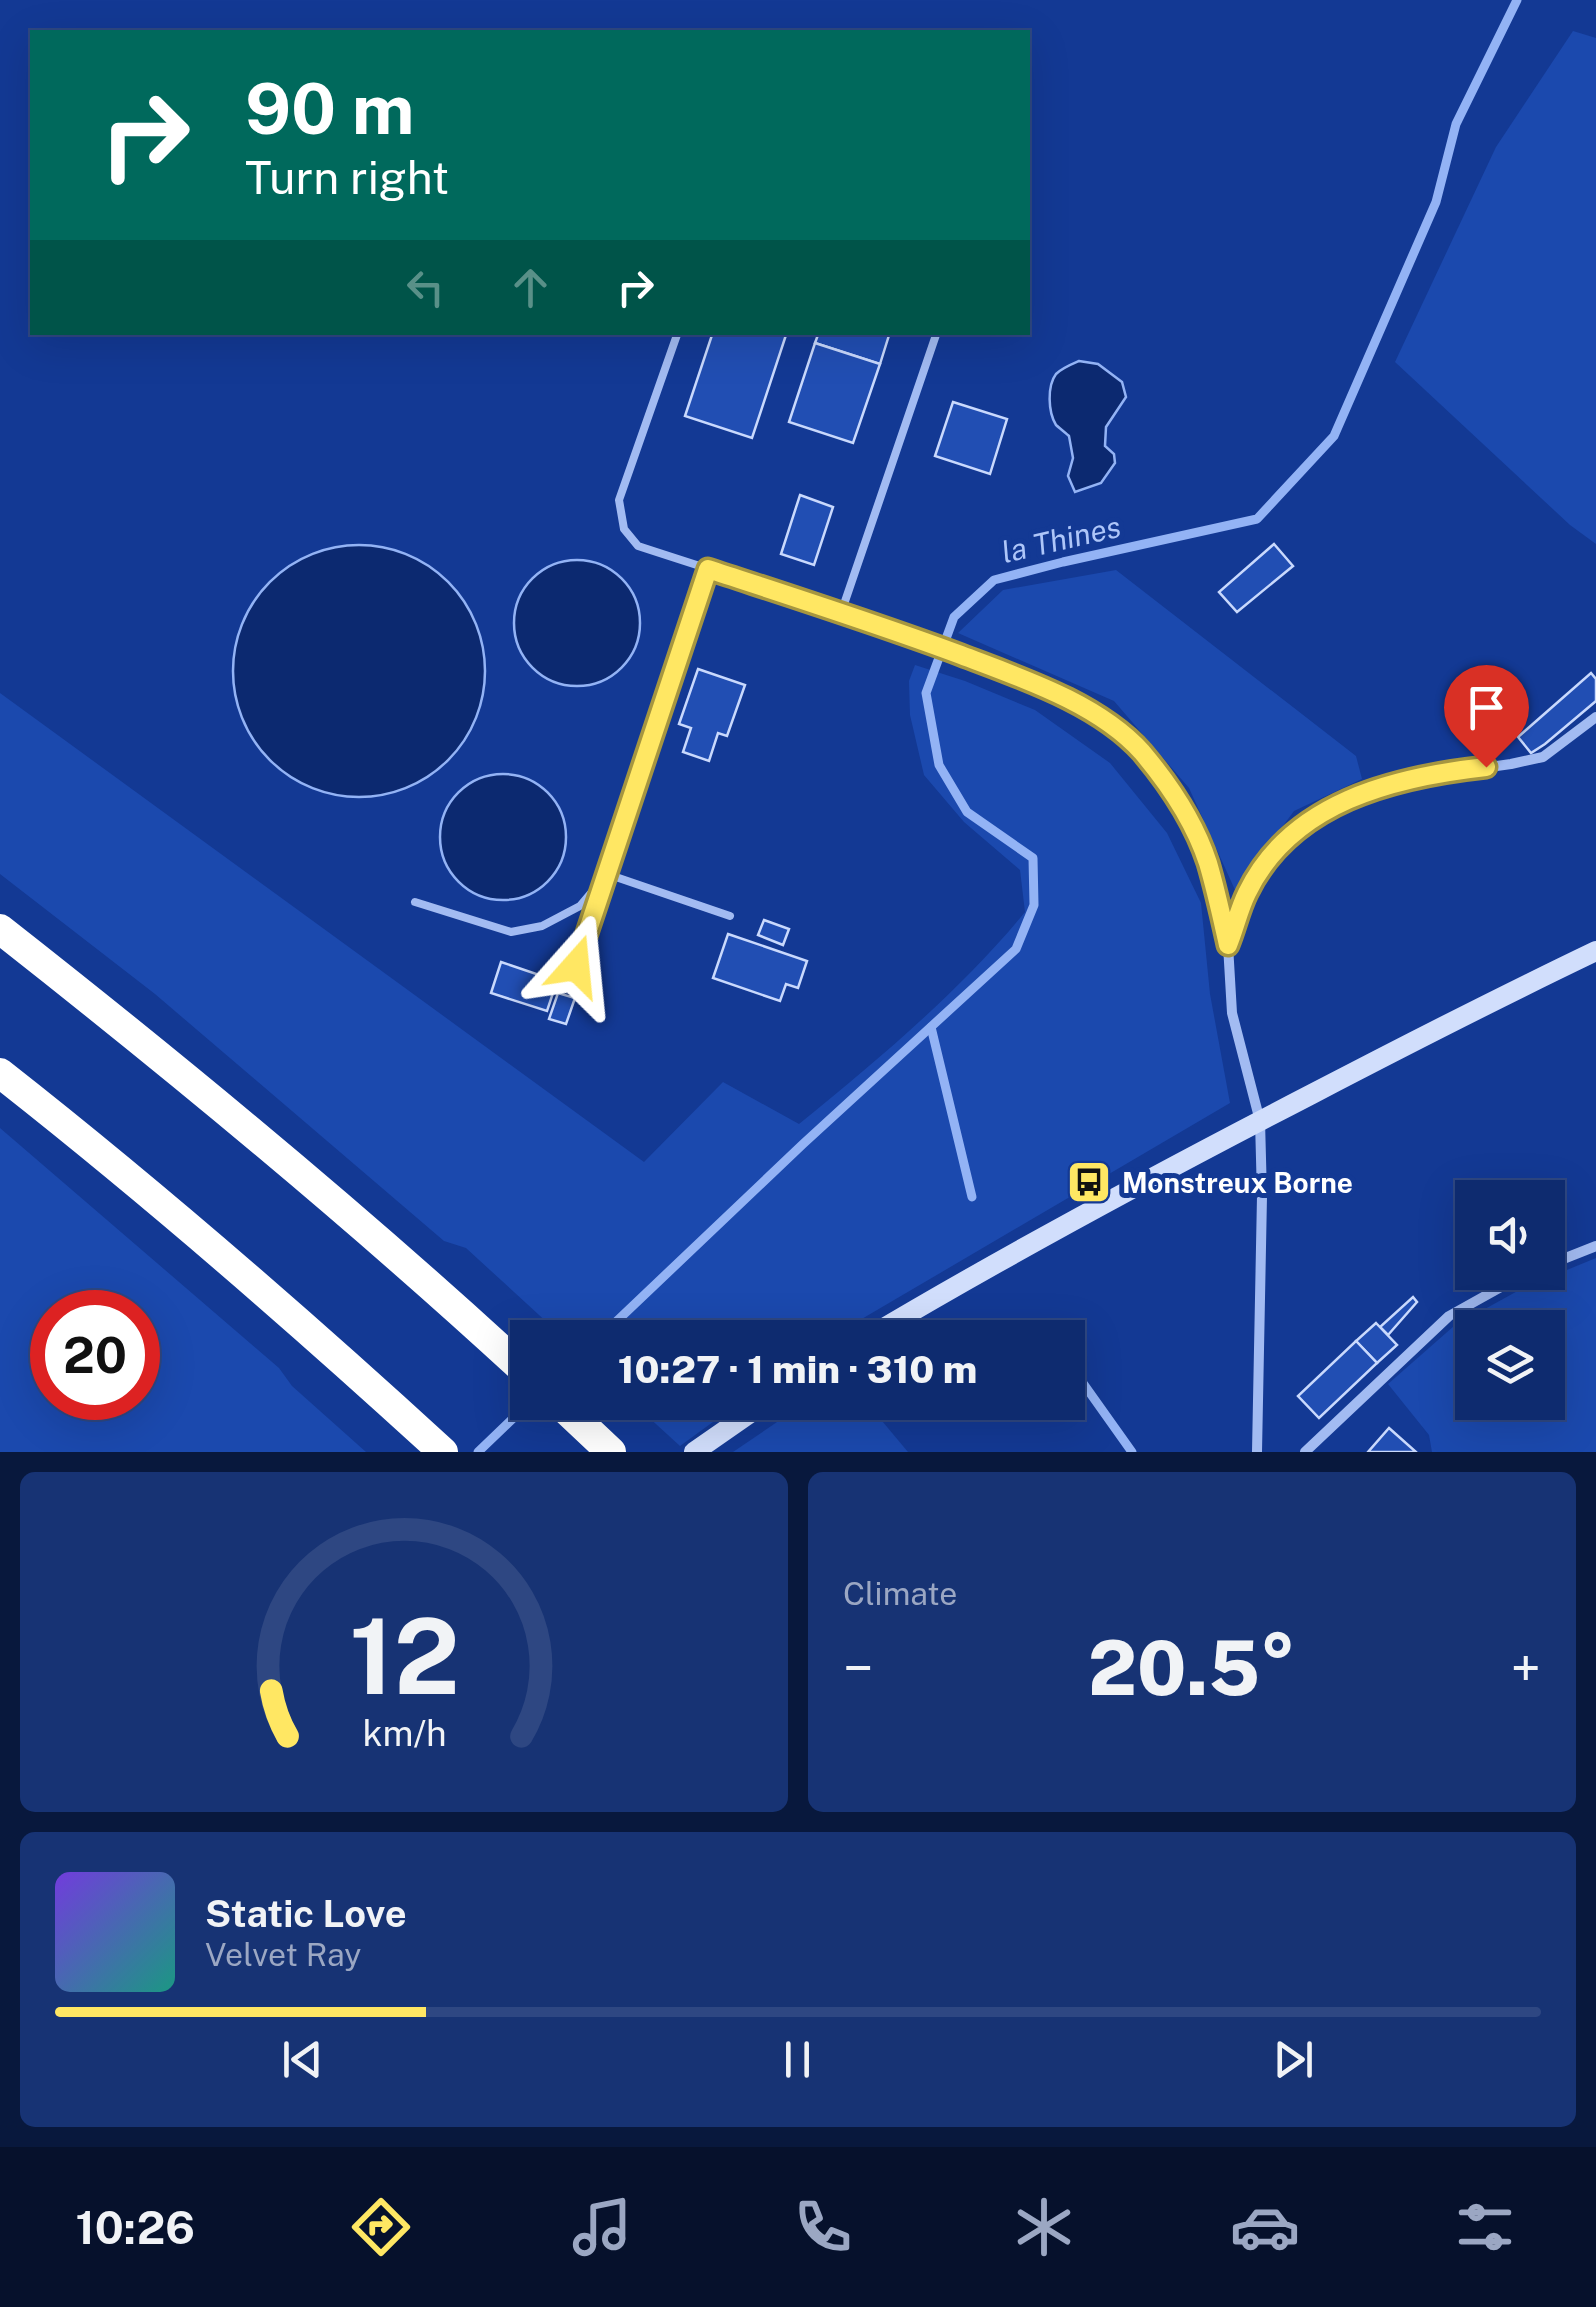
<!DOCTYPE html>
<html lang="en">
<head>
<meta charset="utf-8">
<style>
	:root { --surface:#0e2b6f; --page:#173374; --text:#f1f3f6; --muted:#9ba7c3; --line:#2e4782; --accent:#ffe763 }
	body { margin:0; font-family:"Public Sans",sans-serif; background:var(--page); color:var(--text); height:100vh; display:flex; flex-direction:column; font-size:38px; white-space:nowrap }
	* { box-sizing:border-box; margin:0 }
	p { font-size:32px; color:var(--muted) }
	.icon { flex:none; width:55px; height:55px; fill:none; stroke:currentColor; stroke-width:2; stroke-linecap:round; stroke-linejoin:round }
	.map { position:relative; height:1452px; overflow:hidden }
	.panel { display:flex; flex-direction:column; gap:20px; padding:20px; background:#08183d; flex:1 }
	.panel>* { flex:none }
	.guide { position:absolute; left:30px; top:30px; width:1000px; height:305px; border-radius:0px; box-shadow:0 10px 40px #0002,0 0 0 2px var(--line); background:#00695c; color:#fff; overflow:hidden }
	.buttons { position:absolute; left:1455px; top:1180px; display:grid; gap:20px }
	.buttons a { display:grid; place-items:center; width:110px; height:110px; border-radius:0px; background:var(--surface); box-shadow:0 10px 40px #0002,0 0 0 2px var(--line); font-size:50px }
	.speed { position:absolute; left:30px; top:1290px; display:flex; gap:20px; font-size:50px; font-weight:700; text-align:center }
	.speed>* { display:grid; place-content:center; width:130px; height:130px; border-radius:50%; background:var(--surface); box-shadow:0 10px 40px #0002,0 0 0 2px var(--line); line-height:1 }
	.speed .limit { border:15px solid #d22; background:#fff; color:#111 }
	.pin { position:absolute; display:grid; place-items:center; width:85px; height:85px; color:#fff; margin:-102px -42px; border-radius:50% 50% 50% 0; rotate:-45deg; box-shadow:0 0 10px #0007 }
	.pin .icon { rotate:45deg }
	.me { position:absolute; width:110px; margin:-55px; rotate:18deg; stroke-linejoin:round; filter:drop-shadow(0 0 8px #0008) }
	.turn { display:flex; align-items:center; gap:35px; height:210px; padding:0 50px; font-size:45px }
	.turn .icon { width:130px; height:130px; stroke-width:2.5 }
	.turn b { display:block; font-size:70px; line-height:85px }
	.lanes { display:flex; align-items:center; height:95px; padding:0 50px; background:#0003; justify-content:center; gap:50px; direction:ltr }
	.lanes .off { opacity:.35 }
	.big { font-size:75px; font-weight:800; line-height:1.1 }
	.panel .card { flex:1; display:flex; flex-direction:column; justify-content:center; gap:15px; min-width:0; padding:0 35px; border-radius:15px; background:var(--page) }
	.panel .dial { align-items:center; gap:0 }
	.dial svg { height:260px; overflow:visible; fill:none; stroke:var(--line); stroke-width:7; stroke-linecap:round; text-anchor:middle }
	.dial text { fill:var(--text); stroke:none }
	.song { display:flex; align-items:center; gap:30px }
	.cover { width:120px; height:120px; border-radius:15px; background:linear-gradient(135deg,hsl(260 70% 55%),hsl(170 70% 35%)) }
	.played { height:10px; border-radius:5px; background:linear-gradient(90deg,var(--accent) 25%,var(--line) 25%) }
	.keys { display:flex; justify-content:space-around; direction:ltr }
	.heat { display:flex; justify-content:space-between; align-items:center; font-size:55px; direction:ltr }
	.panel .tiles { flex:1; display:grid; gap:20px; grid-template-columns:1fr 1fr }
	.card:last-child { grid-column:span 2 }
	.trip { position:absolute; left:510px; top:1320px; width:575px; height:100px; border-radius:0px; background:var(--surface); box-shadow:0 10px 40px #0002,0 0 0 2px var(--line); font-weight:800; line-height:100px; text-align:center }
	.tabs { display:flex; height:160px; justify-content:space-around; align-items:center; background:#06112c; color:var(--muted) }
	.tabs .icon { width:70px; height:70px }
	.tabs .selected { color:var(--accent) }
	.tabs b { font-size:45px; color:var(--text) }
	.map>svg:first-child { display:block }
</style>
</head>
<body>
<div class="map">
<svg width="1596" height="1452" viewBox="0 0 1596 1452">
	<rect width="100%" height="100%" fill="#133994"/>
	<!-- green -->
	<g fill="#1b49ae" fill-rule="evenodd">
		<path d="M1573 31 1596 38V544L1570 525 1395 362 1496 147Z"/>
		<path d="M1116 570 1356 756 1362 779 1294 811 1235 890 1189 788 1114 701 958 633 1003 590Z"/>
		<path d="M915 665 965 681 1035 710 1110 763 1167 833 1201 903 1210 994 1230 1103 831 1337H563L466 1248 444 1241 155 994 0 874V693L644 1162 723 1082 799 1124C879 1059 959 992 1025 912L1020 870 964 822 924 775 910 715 909 681Z"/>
		<path d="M0 1128 279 1368 292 1386 366 1452H0ZM52 1312H138V1398H52Z"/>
		<path d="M1596 1258V1452H1432L1429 1435 1388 1384 1454 1326 1523 1288ZM1472 1328H1548V1402H1472Z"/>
		<path d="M633 1403H739L680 1446Z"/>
		<path d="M805 1403H867L908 1452H733Z"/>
	</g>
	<!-- water -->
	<g fill="#0c2970" stroke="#93b3f5" stroke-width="2.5">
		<path d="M1079 361 1098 364 1122 382 1126 397 1106 427 1105 446 1114 454 1115 463 1101 483 1075 492 1068 476 1073 458 1069 436C1068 435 1057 426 1056 425 1048 412 1047 386 1056 374 1062 368 1072 364 1079 361Z"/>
		<circle cx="359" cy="671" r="126"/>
		<circle cx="577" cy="623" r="63"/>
		<circle cx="503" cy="837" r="63"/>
	</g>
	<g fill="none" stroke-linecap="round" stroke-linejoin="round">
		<!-- stream -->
		<g stroke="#93b3f5" stroke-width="9">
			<path d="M931 1027 972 1197"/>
			<path d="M1048 1336 1050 1338"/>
			<path d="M599 1338 803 1144 1016 949 1034 905 1033 858 967 812 939 765 926 693 954 617 994 580 1063 562 1257 519 1334 436 1436 202 1456 124 1517 0"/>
			<path d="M1068 1362 1132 1452"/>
			<path d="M478 1452 530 1402"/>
		</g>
	</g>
	<!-- building -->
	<g fill="#214eb3" stroke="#c9d9fd" stroke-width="2.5">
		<path d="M713 332H787L752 438 685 416Z"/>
		<path d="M819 332H890L880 364 815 343Z"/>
		<path d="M815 343 880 364 853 443 789 422Z"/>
		<path d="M953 402 1007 419 990 474 935 456Z"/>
		<path d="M800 495 833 507 814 565 781 554Z"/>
		<path d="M1274 544 1293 566 1237 612 1219 592Z"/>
		<path d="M698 669 745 685 727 736 718 733 709 761 683 752 691 728 679 724Z"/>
		<path d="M1591 673 1596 679V701L1545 744 1531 753 1518 737Z"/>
		<path d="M764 920 789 929 783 945 758 935Z"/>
		<path d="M728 934 807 961 798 988 786 984 780 1001 713 978Z"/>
		<path d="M501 962 557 981 547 1011 491 993Z"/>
		<path d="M558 993 575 998 566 1024 549 1019Z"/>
		<path d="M1413 1297 1417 1302 1388 1335 1380 1327Z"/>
		<path d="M1376 1323 1397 1345 1377 1363 1356 1341Z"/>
		<path d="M1356 1341 1377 1363 1319 1418 1298 1396Z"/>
		<path d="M1389 1428 1416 1452H1368Z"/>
	</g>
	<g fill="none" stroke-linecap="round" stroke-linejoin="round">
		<!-- lane -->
		<g stroke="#a2bbf2" stroke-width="8">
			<path d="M678 332 619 500 624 529 638 546C742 580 847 612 949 651 1015 675 1084 698 1137 747 1166 775 1196 825 1208 863 1216 890 1222 918 1228 944"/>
			<path d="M841 613 937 332"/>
			<path d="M415 902 511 932 542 926 580 906 607 874 730 916"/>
			<path d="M576 966 708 569"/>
		</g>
		<!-- street -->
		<g stroke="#a2bbf2" stroke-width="10">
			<path d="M1548 1265 1596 1246"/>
			<path d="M1257 1452 1262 1196 1260 1121 1232 1013 1228 945 1248 892 1271 858 1306 822 1351 797 1411 778 1511 764 1543 757 1596 717"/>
			<path d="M1305 1452 1449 1316 1528 1272"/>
		</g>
		<!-- secondary -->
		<g stroke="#d1defc" stroke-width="20">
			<path d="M867 1338C1013 1251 1161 1172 1312 1094 1406 1045 1500 997 1596 951"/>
			<path d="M694 1452 766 1402"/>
		</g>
		<!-- highway -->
		<g stroke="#fff" stroke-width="30">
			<path d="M0 929C181 1071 359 1218 528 1374"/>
			<path d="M0 1073C153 1193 300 1321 443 1452"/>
			<path d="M558 1402 611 1452"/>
		</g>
	</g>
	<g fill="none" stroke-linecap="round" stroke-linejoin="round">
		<!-- route casing -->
		<g stroke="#a69640" stroke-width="25">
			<path id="route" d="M576 966 708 569C793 597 878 624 961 655 1021 678 1098 703 1142 752 1169 784 1195 823 1208 863 1216 890 1222 918 1228 945 1235 928 1239 909 1247 893 1291 802 1394 777 1486 767"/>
		</g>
		<!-- route -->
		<use href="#route" stroke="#ffe763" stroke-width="18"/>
	</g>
	<!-- icons -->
	<defs>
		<g id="bus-square" transform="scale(2.25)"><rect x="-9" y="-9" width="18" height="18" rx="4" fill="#ffe763" stroke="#133994"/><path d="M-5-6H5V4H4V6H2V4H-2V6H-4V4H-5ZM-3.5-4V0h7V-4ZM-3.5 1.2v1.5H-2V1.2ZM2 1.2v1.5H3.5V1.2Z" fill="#111"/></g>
	</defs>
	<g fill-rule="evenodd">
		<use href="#bus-square" x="1089" y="1182"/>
	</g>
	<g text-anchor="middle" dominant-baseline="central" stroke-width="10" stroke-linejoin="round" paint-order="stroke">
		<!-- poi labels -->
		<g font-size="28" font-weight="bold" fill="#fff" stroke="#133994" text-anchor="start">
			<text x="1122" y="1182">Monstreux Borne</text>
		</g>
		<!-- water labels -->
		<g font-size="30" font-style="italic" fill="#aec6f9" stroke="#133994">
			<text transform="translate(1061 539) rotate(-13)">la Thines</text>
		</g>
	</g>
</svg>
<div class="buttons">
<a><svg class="icon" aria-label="sound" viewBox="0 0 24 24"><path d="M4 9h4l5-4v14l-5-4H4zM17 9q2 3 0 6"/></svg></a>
<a><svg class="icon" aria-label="layers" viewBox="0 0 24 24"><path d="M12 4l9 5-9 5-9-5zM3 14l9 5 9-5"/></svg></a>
</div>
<div class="speed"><div class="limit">20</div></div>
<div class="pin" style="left:1486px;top:767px;background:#d93025"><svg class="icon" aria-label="arrive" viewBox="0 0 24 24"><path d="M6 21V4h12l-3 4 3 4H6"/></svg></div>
<svg class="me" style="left:576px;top:966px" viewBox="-20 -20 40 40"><path d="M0-17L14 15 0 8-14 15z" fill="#ffe763" stroke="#fff" stroke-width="4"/></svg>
<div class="trip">10:27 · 1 min · 310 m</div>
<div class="guide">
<div class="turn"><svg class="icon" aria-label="right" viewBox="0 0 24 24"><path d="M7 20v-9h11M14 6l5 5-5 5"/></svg><div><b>90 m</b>Turn right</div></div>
<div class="lanes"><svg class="icon off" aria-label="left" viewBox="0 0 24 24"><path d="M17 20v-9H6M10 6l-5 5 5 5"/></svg><svg class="icon off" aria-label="ahead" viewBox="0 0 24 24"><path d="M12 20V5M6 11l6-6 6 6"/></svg><svg class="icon" aria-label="right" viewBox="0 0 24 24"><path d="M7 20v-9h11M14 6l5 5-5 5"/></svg></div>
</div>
</div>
<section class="panel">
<div class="tiles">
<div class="card dial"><svg viewBox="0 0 100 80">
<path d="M14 69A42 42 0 1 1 86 69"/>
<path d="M14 69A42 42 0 0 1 9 55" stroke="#ffe763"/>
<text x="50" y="56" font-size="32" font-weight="700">12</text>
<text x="50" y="72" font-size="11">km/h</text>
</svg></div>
<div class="card"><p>Climate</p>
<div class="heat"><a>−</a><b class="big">20.5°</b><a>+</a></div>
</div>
<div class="card">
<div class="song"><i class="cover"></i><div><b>Static Love</b><p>Velvet Ray</p></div></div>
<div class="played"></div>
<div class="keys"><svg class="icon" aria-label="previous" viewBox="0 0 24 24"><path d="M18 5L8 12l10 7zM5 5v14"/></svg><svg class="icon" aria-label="pause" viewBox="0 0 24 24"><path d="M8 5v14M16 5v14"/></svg><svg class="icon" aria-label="next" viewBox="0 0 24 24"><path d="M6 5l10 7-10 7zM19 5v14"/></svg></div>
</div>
</div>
</section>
<nav class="tabs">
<b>10:26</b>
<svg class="icon selected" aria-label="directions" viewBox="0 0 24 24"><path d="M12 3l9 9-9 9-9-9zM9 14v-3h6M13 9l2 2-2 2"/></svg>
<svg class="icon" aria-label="music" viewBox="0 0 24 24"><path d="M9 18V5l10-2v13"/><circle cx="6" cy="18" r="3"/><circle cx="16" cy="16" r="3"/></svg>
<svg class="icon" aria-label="phone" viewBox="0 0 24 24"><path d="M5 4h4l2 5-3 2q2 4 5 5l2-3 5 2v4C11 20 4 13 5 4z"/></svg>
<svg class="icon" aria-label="climate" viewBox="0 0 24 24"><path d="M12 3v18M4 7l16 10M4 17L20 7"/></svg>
<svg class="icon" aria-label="car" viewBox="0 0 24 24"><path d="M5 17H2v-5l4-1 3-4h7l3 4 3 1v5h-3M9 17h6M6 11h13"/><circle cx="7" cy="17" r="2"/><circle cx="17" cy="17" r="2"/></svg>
<svg class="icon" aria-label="filters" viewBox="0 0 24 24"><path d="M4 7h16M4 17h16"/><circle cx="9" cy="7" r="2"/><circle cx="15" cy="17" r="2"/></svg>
</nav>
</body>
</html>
